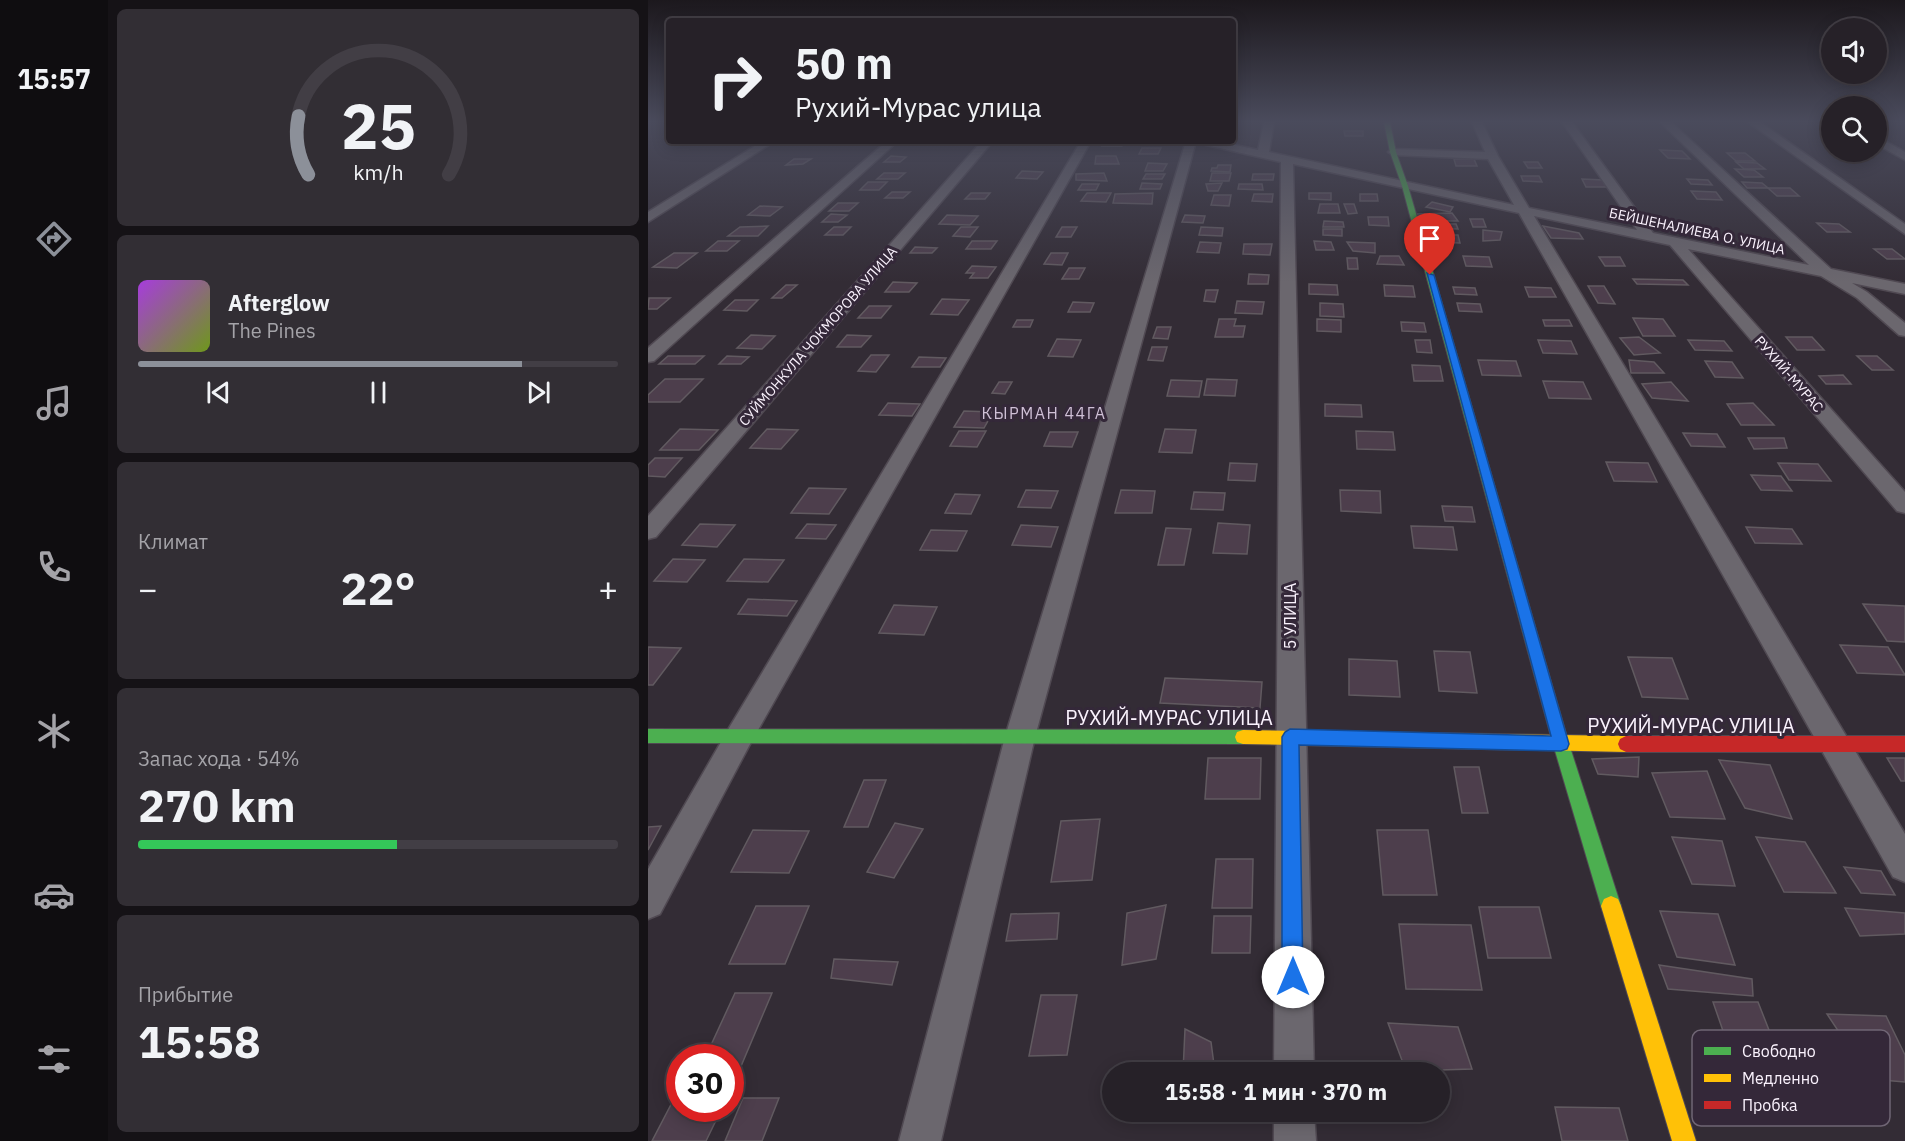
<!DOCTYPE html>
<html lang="ru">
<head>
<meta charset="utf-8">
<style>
	:root { --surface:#262128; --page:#322e34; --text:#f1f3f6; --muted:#a4a3a8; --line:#423e45; --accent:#8c9099 }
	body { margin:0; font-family:"IBM Plex Sans",sans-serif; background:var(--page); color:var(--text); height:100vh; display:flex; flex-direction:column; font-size:22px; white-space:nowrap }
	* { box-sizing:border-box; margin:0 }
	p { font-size:20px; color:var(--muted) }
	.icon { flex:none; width:33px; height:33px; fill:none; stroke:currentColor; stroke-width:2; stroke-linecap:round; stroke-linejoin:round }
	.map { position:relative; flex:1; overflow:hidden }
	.drawer { display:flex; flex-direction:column; gap:9px; padding:9px; background:#151216; width:540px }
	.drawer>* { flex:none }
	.hud { position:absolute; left:18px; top:18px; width:570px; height:126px; border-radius:6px; box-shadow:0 3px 15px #0003,0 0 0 2px var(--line); background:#262128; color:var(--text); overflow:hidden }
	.tools { position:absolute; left:1173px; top:18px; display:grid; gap:12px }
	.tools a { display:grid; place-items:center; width:66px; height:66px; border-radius:50%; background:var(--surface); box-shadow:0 3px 15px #0003,0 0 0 2px var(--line); font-size:30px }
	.speed { position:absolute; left:18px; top:1044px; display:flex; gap:12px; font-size:30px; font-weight:700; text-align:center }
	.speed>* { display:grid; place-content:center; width:78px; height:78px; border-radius:50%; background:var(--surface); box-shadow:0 3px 15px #0003,0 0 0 2px var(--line); line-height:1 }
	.speed .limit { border:9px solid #d22; background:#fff; color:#111 }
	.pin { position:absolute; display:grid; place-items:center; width:51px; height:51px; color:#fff; margin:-62px -26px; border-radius:50% 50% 50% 0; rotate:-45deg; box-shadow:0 0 6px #0007 }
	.pin .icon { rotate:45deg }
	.me { position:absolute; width:66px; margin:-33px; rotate:0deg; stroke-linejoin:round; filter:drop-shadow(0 0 4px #0008) }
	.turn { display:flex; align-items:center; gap:21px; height:126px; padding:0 30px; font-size:27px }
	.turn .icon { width:78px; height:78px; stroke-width:2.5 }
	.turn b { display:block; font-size:42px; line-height:51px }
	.big { font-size:45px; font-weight:800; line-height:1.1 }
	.drawer .tile { flex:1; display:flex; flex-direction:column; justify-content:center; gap:9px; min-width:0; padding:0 21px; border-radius:9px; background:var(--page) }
	.drawer .dial { align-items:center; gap:0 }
	.dial svg { height:156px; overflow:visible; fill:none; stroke:var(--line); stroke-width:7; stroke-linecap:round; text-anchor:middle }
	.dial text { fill:var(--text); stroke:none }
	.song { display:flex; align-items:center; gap:18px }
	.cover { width:72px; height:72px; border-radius:9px; background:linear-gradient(135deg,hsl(280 70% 55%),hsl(80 70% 35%)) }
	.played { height:6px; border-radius:3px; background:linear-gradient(90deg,var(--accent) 80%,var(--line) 80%) }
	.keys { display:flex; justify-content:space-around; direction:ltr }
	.heat { display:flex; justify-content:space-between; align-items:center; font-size:33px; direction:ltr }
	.charge { height:9px; border-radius:4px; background:linear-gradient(90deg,#34c759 54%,var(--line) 0) }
	.trip { position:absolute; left:454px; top:1062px; width:348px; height:60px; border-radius:30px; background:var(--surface); box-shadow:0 3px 15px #0003,0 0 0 2px var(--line); font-weight:800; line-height:60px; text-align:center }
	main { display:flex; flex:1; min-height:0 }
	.tabs { display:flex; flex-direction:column; width:108px; justify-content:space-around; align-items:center; background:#0f0d10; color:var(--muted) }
	.tabs .icon { width:42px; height:42px }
	.tabs .on { color:var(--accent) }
	.tabs b { font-size:27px; color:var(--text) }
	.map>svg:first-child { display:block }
</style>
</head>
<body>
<main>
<nav class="tabs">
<b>15:57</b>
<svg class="icon on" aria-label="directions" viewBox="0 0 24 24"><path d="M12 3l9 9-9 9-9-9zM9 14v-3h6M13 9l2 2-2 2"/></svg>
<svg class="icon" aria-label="music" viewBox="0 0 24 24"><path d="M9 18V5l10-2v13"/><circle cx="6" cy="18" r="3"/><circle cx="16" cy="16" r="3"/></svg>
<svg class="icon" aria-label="phone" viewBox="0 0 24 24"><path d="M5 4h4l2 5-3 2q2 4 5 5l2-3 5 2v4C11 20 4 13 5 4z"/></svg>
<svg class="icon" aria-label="climate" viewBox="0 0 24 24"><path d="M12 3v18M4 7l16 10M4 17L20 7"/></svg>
<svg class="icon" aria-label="car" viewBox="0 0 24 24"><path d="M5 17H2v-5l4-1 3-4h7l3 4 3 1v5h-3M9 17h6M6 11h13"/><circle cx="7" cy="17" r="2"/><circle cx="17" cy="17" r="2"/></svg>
<svg class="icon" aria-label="filters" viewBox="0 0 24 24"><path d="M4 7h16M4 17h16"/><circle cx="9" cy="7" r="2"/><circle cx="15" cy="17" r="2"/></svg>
</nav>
<section class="drawer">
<div class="tile dial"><svg viewBox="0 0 100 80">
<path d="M14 69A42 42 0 1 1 86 69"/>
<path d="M14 69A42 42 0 0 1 9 39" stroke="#8c9099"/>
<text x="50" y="56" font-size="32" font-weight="700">25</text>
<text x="50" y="72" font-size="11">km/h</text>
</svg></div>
<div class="tile">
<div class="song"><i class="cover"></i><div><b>Afterglow</b><p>The Pines</p></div></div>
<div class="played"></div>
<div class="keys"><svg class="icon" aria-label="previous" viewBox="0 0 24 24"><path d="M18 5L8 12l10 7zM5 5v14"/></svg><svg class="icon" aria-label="pause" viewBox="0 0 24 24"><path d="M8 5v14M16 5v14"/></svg><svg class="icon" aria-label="next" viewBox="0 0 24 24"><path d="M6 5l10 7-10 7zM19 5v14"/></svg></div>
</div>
<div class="tile"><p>Климат</p>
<div class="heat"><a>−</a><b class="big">22°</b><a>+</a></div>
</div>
<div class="tile"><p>Запас хода · 54%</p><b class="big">270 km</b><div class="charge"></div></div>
<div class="tile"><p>Прибытие</p><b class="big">15:58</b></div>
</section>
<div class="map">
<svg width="1257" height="1141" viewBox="0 0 1257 1141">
	<rect width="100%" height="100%" fill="#332c35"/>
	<!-- building -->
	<g fill="#4d3e4c" stroke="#615a60" stroke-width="1.5">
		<path d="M696 131H715V136H697Z"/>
		<path d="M457 141H477L474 146H454Z"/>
		<path d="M494 148H513L510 154H491Z"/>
		<path d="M1012 150 1034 151 1042 159 1020 158Z"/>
		<path d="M1079 153H1097L1107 161H1088Z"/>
		<path d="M243 156 258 157 252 162H236Z"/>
		<path d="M448 156H468L471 164H447Z"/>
		<path d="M146 159H163L155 164 138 165Z"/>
		<path d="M806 159H826L829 166H808Z"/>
		<path d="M876 162H890L894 168H880Z"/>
		<path d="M1088 162 1109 163 1117 169H1096Z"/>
		<path d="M500 163 519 164 515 171H497Z"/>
		<path d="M570 165H583L582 172 563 171 564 168H569Z"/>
		<path d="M1087 169 1106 170 1115 177H1096Z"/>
		<path d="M374 171 395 172 389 179 368 178Z"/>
		<path d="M236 173H257L250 179H229Z"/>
		<path d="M456 173 459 181 428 180V174Z"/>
		<path d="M564 173H583L581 181H562Z"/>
		<path d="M498 174H517L514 179H495Z"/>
		<path d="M605 174H626L625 180H604Z"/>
		<path d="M873 176H891L894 182 875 181Z"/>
		<path d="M934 179 956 180 960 187H938Z"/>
		<path d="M1039 179 1060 180 1064 185 1043 184Z"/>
		<path d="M220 182H239L231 190H212Z"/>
		<path d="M1094 182 1114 183 1120 188H1099Z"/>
		<path d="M494 183 514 184 512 189H492Z"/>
		<path d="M574 183 570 191H560L558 184Z"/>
		<path d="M434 184H451L448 190H430Z"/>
		<path d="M591 184H614L615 190 590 189Z"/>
		<path d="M1120 188H1142L1151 196H1129Z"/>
		<path d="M1043 191 1068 192 1074 200 1049 199Z"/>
		<path d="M244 192H262L255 198H237Z"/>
		<path d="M323 193H342L337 199H317Z"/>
		<path d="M439 193H463L458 202 433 201Z"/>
		<path d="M505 193 504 204 465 203 467 194Z"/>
		<path d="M661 193H683V200L661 199Z"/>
		<path d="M606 194H625L624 202 604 201Z"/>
		<path d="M712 194H729L730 201H712Z"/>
		<path d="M566 195H583L581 206 563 205Z"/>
		<path d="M784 202 805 207 802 212 778 207Z"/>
		<path d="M190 203H210L201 211H181Z"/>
		<path d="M672 204H690L692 213H670Z"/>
		<path d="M696 204H706L709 213 700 214Z"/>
		<path d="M112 206 134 207 122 216 100 215Z"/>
		<path d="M804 213 810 221H772L769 214Z"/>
		<path d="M183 214 199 215 190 222H174Z"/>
		<path d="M299 215 330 216 322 225 291 224Z"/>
		<path d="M537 215 557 216 555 223 534 222Z"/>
		<path d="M720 217H740L741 226 721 225Z"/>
		<path d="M822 219H835L838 227H825Z"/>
		<path d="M676 221 695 222 696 227H675Z"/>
		<path d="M1169 223 1191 224 1202 232H1179Z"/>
		<path d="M772 224H808L810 229 773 228Z"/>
		<path d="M120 226 110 236H80L92 227Z"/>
		<path d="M895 226 931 233 935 239 903 238Z"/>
		<path d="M186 227H203L195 235H177Z"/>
		<path d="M313 227H330L322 237 305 236Z"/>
		<path d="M414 227H429L423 237H408Z"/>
		<path d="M553 227 575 228 574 236 551 235Z"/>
		<path d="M675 229H694V236L675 235Z"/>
		<path d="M835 230 854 232 852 240 835 241Z"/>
		<path d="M783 235H810L812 243 785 242Z"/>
		<path d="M70 241H91L79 251H58Z"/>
		<path d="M324 241H349L343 249H318Z"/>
		<path d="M666 241 683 242 686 250H668Z"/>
		<path d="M552 242 573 243 571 253 549 252Z"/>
		<path d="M699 242 727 243V253L705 251Z"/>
		<path d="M596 244H624L622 255 595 254Z"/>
		<path d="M267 247 289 248 284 253H262Z"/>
		<path d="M1226 249H1244L1257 259H1239Z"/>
		<path d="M26 253H49L29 268 5 267Z"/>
		<path d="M403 253H420L414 265 396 264Z"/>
		<path d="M732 256H751L756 265 729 264Z"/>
		<path d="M815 256 841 257 844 267 818 266Z"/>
		<path d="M951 257H972L977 266H957Z"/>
		<path d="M699 258H709L710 269H700Z"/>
		<path d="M324 266 348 267 340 278H322L326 273H318Z"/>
		<path d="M421 268H437L431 279H414Z"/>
		<path d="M601 274 621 275 620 284H600Z"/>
		<path d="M985 279 1035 280 1040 285 989 284Z"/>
		<path d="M245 282 269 283 261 292H237Z"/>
		<path d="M661 284 689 285 690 295 661 294Z"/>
		<path d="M138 285H149L134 298H124Z"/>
		<path d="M736 285 765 286 767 297 737 296Z"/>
		<path d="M940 286H956L967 304 950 303Z"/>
		<path d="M805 287 827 288 829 295 807 294Z"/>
		<path d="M877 287 903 288 908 297H881Z"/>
		<path d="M558 290H570L567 302 556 301Z"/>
		<path d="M1 298H22L9 309H0Z"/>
		<path d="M294 299 321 300 310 315 283 314Z"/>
		<path d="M87 300H110L99 311 76 310Z"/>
		<path d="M589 301 616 302 614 314 587 313Z"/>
		<path d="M425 302 446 303 442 312H420Z"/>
		<path d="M672 303 695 304 696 317 672 316Z"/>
		<path d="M809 303 832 304 834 312 811 311Z"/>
		<path d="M221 306H243L233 318H210Z"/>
		<path d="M985 318 1015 319 1027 336H995Z"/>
		<path d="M571 319H588L586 326H597L595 337H567Z"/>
		<path d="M669 319 693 320V332L669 331Z"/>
		<path d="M369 320H385L382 327H365Z"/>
		<path d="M895 320H921L924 326H897Z"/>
		<path d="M753 322 776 323 778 332 754 331Z"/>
		<path d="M509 327H523L520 339 505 338Z"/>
		<path d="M103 335 127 336 114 349 89 348Z"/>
		<path d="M199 335 223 336 213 347H189Z"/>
		<path d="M991 337 1012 353 986 355 972 338Z"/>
		<path d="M1138 337H1164L1176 350H1149Z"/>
		<path d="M409 339 433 340 425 357 400 356Z"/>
		<path d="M767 340H782L784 353 769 352Z"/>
		<path d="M890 340 923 341 929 354 895 353Z"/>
		<path d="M1040 340 1076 341 1084 351 1047 350Z"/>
		<path d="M504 347H519L515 361 500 360Z"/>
		<path d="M223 355H241L228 372 210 371Z"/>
		<path d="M20 356H56L47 364H11Z"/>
		<path d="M79 356 101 357 93 364H71Z"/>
		<path d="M1209 356H1229L1245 370H1224Z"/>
		<path d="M271 357 298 358 292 367H264Z"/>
		<path d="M830 360 868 361 873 376 834 375Z"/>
		<path d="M981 360 1006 362 1016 373H983Z"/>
		<path d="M1057 361 1084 362 1095 378 1067 377Z"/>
		<path d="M764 365 792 366 795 381H766Z"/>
		<path d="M1195 375 1203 384H1178L1171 376Z"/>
		<path d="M17 379H55L32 402H0V395Z"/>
		<path d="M559 379 589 380 587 396 556 395Z"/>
		<path d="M523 380 554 381 551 397 519 396Z"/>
		<path d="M895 381 935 382 943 399 901 398Z"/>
		<path d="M351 382H364L357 394 344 393Z"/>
		<path d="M1023 382 1040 401 1004 398 994 384Z"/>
		<path d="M240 403 272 404 264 416 231 415Z"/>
		<path d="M1105 403 1126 425H1093L1079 404Z"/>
		<path d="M677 404 713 405 714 417 677 416Z"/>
		<path d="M316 411 345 412 336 428 306 427Z"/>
		<path d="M32 429 70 430 51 450H12Z"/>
		<path d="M119 429 150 430 133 449 102 448Z"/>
		<path d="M517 429 548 430 544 453 511 452Z"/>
		<path d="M311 431H338L329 447 302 446Z"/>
		<path d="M708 431 745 432 747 450 709 449Z"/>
		<path d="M402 432H430L424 447 396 446Z"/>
		<path d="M1035 433 1069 434 1077 447 1043 446Z"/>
		<path d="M1100 438H1136L1139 448 1106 449Z"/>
		<path d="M7 458H34L17 477 0 476V465Z"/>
		<path d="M958 462 1000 463 1009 482 966 481Z"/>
		<path d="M582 463 609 464 607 481 580 480Z"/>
		<path d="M1130 463 1170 464 1183 481 1141 480Z"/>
		<path d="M1103 475 1133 476 1144 491 1113 490Z"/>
		<path d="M161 488 198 489 181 514 143 513Z"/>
		<path d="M378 490 410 491 403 508 370 507Z"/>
		<path d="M473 490 507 491 504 513H467Z"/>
		<path d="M692 490 732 491 733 513 693 511Z"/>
		<path d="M546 492 577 493 575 510 543 509Z"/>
		<path d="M307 494 332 495 323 514 297 513Z"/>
		<path d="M794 506 824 507 827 522 797 521Z"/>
		<path d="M570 523 602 525 599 554 565 553Z"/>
		<path d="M52 524 87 525 69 547 34 545Z"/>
		<path d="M159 524 188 525 178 539 148 538Z"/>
		<path d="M373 525 410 527 403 547 364 545Z"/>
		<path d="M763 526 805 527 809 550 766 548Z"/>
		<path d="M1098 527 1144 529 1154 544 1107 543Z"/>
		<path d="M518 528 543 529 536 565H510Z"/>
		<path d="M283 530 319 531 309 551 272 550Z"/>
		<path d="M25 559 57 560 39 582 6 581Z"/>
		<path d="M96 559 136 560 120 582 79 581Z"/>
		<path d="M100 599 149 601 139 616 90 614Z"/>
		<path d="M1215 604 1257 606V642L1239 641Z"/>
		<path d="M246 605 289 607 276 635 231 633Z"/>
		<path d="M1192 645 1240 647 1257 675 1209 673Z"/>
		<path d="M0 647 33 648 5 685H0Z"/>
		<path d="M786 651 822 652 829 693 791 691Z"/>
		<path d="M980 657 1024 658 1040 699 994 697Z"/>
		<path d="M701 659 749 661 752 697 701 695Z"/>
		<path d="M517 678 614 682 612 708 512 703Z"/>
		<path d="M991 757 990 777 950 774 944 759Z"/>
		<path d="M560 758H613L612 799H557Z"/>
		<path d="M1239 758H1257V781H1253Z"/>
		<path d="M1071 760 1122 765 1144 819 1097 808Z"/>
		<path d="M806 767H831L840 813H814Z"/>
		<path d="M1059 771 1077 819 1022 817 1004 773Z"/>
		<path d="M216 780H238L220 827H196Z"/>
		<path d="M452 819 444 880 403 882 413 821Z"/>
		<path d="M247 823 275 829 246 878 219 872Z"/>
		<path d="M13 826 0 850V827Z"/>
		<path d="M105 830 161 831 141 873 83 872Z"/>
		<path d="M729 830H780L789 895H735Z"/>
		<path d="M1024 837 1074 841 1087 886 1044 884Z"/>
		<path d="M1108 837 1157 842 1188 893 1136 892Z"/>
		<path d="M568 859H605L604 908H564Z"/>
		<path d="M1196 867 1233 871 1247 895 1213 893Z"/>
		<path d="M518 905 508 959 474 965 479 913Z"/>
		<path d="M108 906H161L137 964H81Z"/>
		<path d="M831 907H891L903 958H840Z"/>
		<path d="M1197 908 1257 913V934L1212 936Z"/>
		<path d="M1012 911 1070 914 1087 965 1029 957Z"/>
		<path d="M411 913 409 939 358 941 363 914Z"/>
		<path d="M566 916H603L602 953H564Z"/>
		<path d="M751 924 823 925 834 990 758 989Z"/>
		<path d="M186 959 250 962 244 985 183 978Z"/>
		<path d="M1011 965 1104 979 1105 996 1020 989Z"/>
		<path d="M87 993H124L88 1078 82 1079V1058H57Z"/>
		<path d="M393 995H429L419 1055 381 1056Z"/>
		<path d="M1065 1002H1110L1130 1053 1083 1054Z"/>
		<path d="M1179 1014 1238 1016 1257 1055V1082L1222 1079Z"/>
		<path d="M740 1023 810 1027 824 1069 758 1071Z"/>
		<path d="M537 1029 563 1042 567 1072H535Z"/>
		<path d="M29 1093H32V1108H74L58 1141H4Z"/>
		<path d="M95 1098H131L114 1141H77Z"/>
		<path d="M907 1107 971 1108 980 1141H914Z"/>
	</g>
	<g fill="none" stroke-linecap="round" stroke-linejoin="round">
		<!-- street casing -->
		<g stroke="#504952" stroke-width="3">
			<g id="street">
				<path d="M616 122H626L621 152 866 205 840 159 745 155 740 152 745 149 837 152 824 122H834L850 156 881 208 989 230 914 122H924L1005 233 1161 265 1012 122H1023L1183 269 1257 284V294L1204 283 1219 292 1257 323V336L1251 335 1209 298 1173 276 1040 249 1257 492V513L1249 511 1022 245 886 216 1257 834V882L1245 877 871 213 645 164 666 1072H626L633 162 554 144 549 141H569L610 150Z"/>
				<path d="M1100 122H1112L1257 224V234Z"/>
				<path d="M1228 136 1257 152V160L1228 144Z"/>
				<path d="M115 141H127L0 222V212Z"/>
				<path d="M239 141H250L6 361 0 362V348Z"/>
				<path d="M334 141H345L8 537 0 539V516Z"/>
				<path d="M433 141H443L101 746 12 914 0 919V869L81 728Z"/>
				<path d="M538 141H548L387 737 293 1141H251L357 737Z"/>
				<path d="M626 1112H666L668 1141H626Z"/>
			</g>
		</g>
		<!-- fast casing -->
		<g stroke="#504952" stroke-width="2">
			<g id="fast">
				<path d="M736 122H742L748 152 760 186 921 744 973 906 970 913 963 916 956 913 953 906 905 744 754 186 742 152Z"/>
				<path d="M0 729 595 730 601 732 603 737 601 742 595 744 0 743Z"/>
			</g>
		</g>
		<!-- slow casing -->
		<g stroke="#504952" stroke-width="2">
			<g id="slow">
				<path d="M595 730 978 736 984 739 986 744 984 749 978 752 595 744 589 742 587 737 589 732Z"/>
				<path d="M963 896 970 899 973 906 1048 1141H1024L953 906 956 899Z"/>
			</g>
		</g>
		<!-- jam casing -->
		<g stroke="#504952" stroke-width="2">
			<path id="jam" d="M978 736H1257V752H978L972 749 970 744 972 739Z"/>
		</g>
		<!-- street -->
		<use href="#street" fill="#6b676e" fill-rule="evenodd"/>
		<!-- fast -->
		<use href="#fast" fill="#4caf50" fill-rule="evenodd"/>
		<!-- slow -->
		<use href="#slow" fill="#ffc107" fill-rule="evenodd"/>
		<!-- jam -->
		<use href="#jam" fill="#c62828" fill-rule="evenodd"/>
	</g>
	<!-- sky -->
	<linearGradient id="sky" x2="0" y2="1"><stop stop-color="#1c181d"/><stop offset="0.43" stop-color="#4a4b5c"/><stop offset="1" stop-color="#4a4b5c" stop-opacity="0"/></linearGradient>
	<rect width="1257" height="282" fill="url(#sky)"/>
	<!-- route -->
	<path fill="#1a73e8" stroke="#114b97" stroke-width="1.5" d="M779 273 786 275 921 744 919 749 913 751 651 745 655 977 652 984 645 987 637 984 634 977V737L637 732 642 729 903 736Z"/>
	<g text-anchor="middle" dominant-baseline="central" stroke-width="6" stroke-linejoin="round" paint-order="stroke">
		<!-- far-street labels -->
		<g font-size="14" fill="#faf2fd" stroke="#342839">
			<text transform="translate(1049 231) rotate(12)">БЕЙШЕНАЛИЕВА О. УЛИЦА</text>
			<text transform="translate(170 336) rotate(-49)">СУЙМОНКУЛА ЧОКМОРОВА УЛИЦА</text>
			<text transform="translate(1141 374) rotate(49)">РУХИЙ-МУРАС</text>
		</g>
		<!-- far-quarter labels -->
		<g font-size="16" letter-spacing="1.5" fill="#cfc0d6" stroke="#342839">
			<text x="396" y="413">КЫРМАН 44ГА</text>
		</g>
		<!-- street labels -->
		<g font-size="16" fill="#faf2fd" stroke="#342839">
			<text transform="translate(642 616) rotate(-90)">5 УЛИЦА</text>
		</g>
		<!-- near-street labels -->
		<g font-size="20" fill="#faf2fd" stroke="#342839">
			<text x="521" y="717">РУХИЙ-МУРАС УЛИЦА</text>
			<text x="1043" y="725">РУХИЙ-МУРАС УЛИЦА</text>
		</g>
	</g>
	<!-- legend -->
	<rect x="1044" y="1030" width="198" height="96" rx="9" fill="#342839" stroke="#6f6574" stroke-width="1.5"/>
	<rect x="1056" y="1047" width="27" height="8" fill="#4caf50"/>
	<rect x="1056" y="1074" width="27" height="8" fill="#ffc107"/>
	<rect x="1056" y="1101" width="27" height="8" fill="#c62828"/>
	<g font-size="16" fill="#faf2fd">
		<text x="1094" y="1057">Свободно</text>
		<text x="1094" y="1084">Медленно</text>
		<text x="1094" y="1111">Пробка</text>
	</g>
</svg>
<div class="tools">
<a><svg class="icon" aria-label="sound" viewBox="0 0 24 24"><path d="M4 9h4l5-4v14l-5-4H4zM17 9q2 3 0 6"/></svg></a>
<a><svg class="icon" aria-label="search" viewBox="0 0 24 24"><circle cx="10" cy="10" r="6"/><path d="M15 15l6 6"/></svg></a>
</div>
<div class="speed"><div class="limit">30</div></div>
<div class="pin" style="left:782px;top:275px;background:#d93025"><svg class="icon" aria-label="arrive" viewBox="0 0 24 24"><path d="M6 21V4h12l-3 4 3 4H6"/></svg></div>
<svg class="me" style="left:645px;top:977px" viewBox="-20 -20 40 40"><circle r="19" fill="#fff"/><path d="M0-13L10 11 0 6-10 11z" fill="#1a73e8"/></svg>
<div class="trip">15:58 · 1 мин · 370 m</div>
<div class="hud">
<div class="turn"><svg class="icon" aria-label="right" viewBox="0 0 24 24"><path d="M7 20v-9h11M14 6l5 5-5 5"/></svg><div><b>50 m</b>Рухий-Мурас улица</div></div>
</div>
</div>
</main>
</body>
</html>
